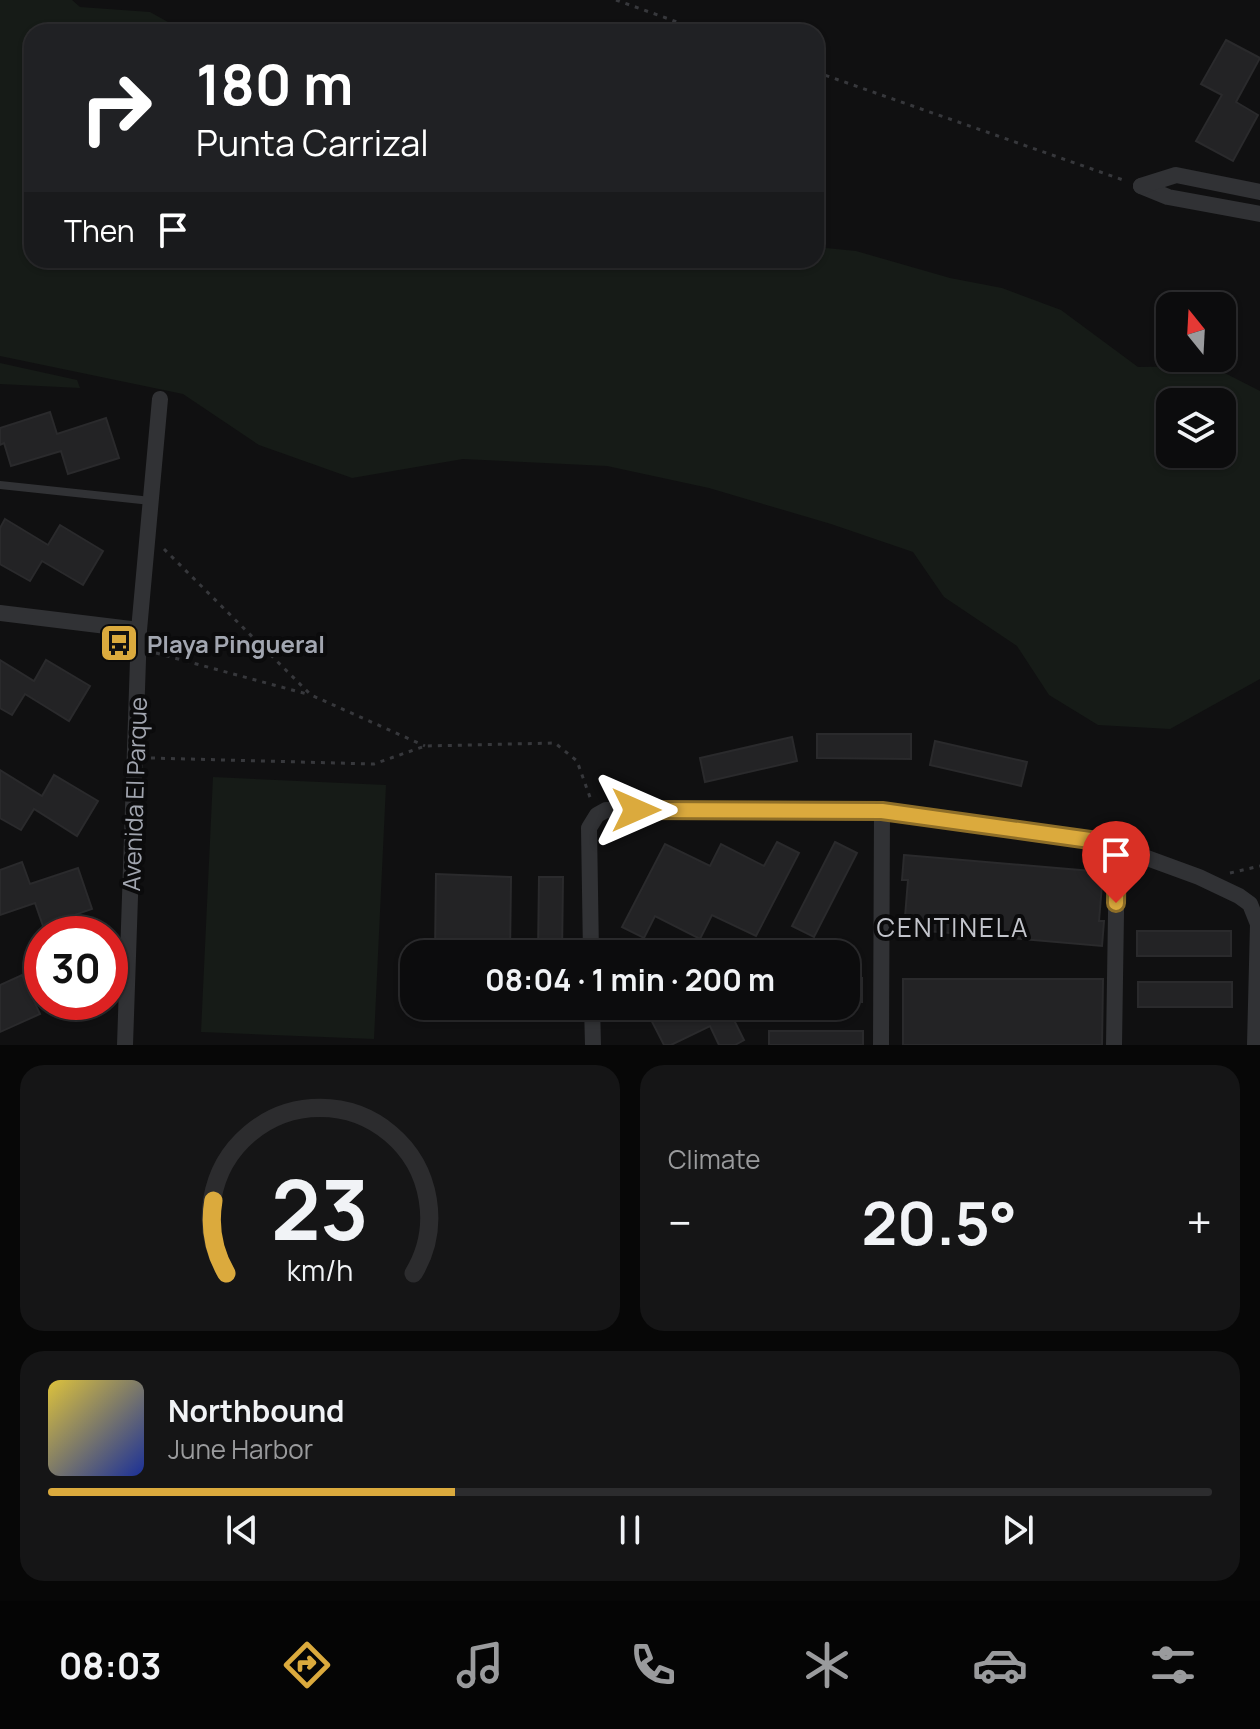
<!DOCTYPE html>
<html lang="en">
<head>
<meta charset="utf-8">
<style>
	:root { --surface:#0c0c0d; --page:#151516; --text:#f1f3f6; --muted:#9a9b9d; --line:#2c2c2e; --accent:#dbaa3d }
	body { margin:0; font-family:Manrope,sans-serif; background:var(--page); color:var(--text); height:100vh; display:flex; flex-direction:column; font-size:30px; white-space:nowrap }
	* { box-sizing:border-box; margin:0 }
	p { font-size:26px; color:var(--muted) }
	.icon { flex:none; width:44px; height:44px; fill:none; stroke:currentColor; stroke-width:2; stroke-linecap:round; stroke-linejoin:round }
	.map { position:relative; height:1045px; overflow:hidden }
	.side { display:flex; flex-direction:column; gap:20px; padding:20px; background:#070707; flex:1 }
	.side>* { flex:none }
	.banner { position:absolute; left:24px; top:24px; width:800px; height:244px; border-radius:24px; box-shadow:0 2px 6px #0004,0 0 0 2px var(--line); background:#202124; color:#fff; overflow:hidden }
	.needle { width:52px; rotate:342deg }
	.tools { position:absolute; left:1156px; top:292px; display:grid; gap:16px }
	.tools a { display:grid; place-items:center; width:80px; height:80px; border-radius:16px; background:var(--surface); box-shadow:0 2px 6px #0004,0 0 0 2px var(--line); font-size:40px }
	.speed { position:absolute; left:24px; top:916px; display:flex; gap:16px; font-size:40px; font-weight:700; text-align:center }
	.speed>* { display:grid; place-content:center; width:104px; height:104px; border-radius:50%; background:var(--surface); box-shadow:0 2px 6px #0004,0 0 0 2px var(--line); line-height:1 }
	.speed .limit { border:12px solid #d22; background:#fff; color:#111 }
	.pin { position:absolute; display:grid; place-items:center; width:68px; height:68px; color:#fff; margin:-82px -34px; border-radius:50% 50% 50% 0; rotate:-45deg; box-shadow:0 0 8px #0007 }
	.pin .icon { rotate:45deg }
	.me { position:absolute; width:88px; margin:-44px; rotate:90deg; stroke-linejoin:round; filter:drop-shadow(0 0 6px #0008) }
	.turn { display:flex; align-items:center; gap:28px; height:168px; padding:0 40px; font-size:36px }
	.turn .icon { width:104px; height:104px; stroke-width:2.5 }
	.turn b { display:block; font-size:56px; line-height:68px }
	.then { display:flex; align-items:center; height:76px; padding:0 40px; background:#0003; gap:16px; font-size:30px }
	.big { font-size:60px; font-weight:700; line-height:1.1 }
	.side .card { flex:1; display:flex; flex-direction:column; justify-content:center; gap:12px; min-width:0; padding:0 28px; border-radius:24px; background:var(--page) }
	.side .dial { align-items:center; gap:0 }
	.dial svg { height:208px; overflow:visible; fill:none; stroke:var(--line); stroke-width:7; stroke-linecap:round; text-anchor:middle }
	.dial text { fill:var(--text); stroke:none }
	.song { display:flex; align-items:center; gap:24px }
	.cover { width:96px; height:96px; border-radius:12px; background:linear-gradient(135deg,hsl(50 70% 55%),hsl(230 70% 35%)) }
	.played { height:8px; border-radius:4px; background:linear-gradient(90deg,var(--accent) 35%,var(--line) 35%) }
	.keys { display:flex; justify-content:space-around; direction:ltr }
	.heat { display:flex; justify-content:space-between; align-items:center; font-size:44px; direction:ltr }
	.side .tiles { flex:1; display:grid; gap:20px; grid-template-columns:1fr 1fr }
	.card:last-child { grid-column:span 2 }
	.trip { position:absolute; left:400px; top:940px; width:460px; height:80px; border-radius:24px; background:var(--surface); box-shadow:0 2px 6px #0004,0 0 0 2px var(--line); font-weight:700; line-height:80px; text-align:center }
	.menu { display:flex; height:128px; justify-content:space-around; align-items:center; background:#050505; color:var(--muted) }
	.menu .icon { width:56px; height:56px }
	.menu .active { color:var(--accent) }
	.menu b { font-size:36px; color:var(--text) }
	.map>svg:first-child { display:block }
</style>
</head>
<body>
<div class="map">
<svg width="1260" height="1045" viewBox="0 0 1260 1045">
	<rect width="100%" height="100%" fill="#101011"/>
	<!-- green -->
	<g fill="#161b17" fill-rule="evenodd">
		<path d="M0 0H72L80 7 150 12 186 32H32V260H816V247L856 251 950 278 1002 288 1061 310 1138 367 1211 366 1260 391V679L1170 729 1098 725 1049 695 1017 646 944 597 913 552 831 524 709 488 607 466 463 459 352 478 259 445 183 394 0 356ZM1222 402V454H1170V402Z"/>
		<path d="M0 363 77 380 80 388 0 384Z"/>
		<path d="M213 777 386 785 374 1039 201 1032Z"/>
	</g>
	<!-- building -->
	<g fill="#232325" stroke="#2a2a2c" stroke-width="2">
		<path d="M1226 40 1260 58 1236 102 1258 115 1233 161 1196 141 1222 95 1201 84Z"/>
		<path d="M50 412 57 434 106 418 119 458 68 474 61 451 11 466 4 443 0 445V428Z"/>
		<path d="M5 519 48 545 60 525 103 551 83 585 42 561 30 581 0 564V528Z"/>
		<path d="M0 660 34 681 46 660 90 686 69 721 25 694 12 715 0 708Z"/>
		<path d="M817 734H911V759L817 758Z"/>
		<path d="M792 737 797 761 705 782 700 758Z"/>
		<path d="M935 741 1027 762 1021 786 930 765Z"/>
		<path d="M0 770 42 796 54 775 98 801 77 836 34 809 21 830 0 818Z"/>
		<path d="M777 842 799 853 756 936 712 915 700 939 655 916 644 938 622 927 665 844 710 866 721 844 764 866Z"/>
		<path d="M835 842 857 853 814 937 792 926Z"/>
		<path d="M904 855 1103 872 1099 921H1104L1102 946 904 929 908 880H902Z"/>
		<path d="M22 862 30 884 78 868 92 909 43 926 35 903 0 915V870Z"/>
		<path d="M436 874 511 877 510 954H435Z"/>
		<path d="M539 877H563L562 954H538Z"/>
		<rect x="1137" y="931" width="94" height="25"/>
		<path d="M22 975 40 1014 0 1032V985Z"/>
		<rect x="846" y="978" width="16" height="24"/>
		<path d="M903 979H1103L1102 1045H903Z"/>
		<rect x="1138" y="982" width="94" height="25"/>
		<path d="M644 1006H727L744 1040 735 1045H719L710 1026 671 1045H664Z"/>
		<rect x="769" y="1031" width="94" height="14"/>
	</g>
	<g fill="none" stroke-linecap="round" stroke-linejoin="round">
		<!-- path -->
		<g stroke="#37383c" stroke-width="3" stroke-dasharray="4 6" stroke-linecap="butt">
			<path d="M616 0 705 32"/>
			<path d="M816 72 1126 181"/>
			<path d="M164 549 311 695 425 746"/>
			<path d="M156 653 307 694"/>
			<path d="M151 758 374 764 425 746 555 743 577 761 591 800"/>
			<path d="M1230 873 1260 866"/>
		</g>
		<!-- service -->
		<path stroke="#313235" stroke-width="8" d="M0 485 151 501"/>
		<!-- minor -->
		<g stroke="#313235" stroke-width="16">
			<path d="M1141 186 1168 197 1260 214"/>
			<path d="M1141 186 1176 175 1260 192"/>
			<path d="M0 613 139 630"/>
			<path d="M591 954 589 828 597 815 606 810 906 813 1090 840 1117 847 1199 877 1239 896 1250 904 1258 924 1255 1045"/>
			<path d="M592 1006 593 1045"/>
			<path d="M125 1045 139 630 160 399"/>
			<path d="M881 1045 882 811"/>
			<path d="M1114 1045 1117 847"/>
		</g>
	</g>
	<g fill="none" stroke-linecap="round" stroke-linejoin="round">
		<!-- route casing -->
		<g stroke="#8e6e28" stroke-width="20">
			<path id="route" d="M636 810 882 811 1090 840 1117 847 1116 903"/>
		</g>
		<!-- route -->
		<use href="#route" stroke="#dbaa3d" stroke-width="14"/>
	</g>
	<!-- icons -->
	<defs>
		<g id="bus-square" transform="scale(2)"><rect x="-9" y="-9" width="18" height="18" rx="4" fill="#dbaa3d" stroke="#0b0b0c"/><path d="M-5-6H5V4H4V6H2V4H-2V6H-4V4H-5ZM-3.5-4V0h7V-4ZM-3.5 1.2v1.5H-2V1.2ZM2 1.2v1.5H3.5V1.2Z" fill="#111"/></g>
	</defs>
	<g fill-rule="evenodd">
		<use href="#bus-square" x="119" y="643"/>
	</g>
	<g text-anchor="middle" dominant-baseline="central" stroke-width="8" stroke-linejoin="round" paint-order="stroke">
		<!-- poi labels -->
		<g font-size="24" font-weight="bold" fill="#a2a6b0" stroke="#0b0b0c" text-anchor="start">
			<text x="147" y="643">Playa Pingueral</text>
		</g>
		<!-- street labels -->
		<g font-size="24" fill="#a2a6b0" stroke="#0b0b0c">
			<text transform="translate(134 794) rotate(-88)">Avenida El Parque</text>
		</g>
		<!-- neighbourhood labels -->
		<g font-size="26" letter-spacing="2" fill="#c3c5cc" stroke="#0b0b0c">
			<text x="953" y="927">CENTINELA</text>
		</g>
	</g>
</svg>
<div class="tools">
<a><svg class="needle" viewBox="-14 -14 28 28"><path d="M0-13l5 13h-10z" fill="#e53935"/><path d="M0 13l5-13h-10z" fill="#9a9b9d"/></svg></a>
<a><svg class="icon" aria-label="layers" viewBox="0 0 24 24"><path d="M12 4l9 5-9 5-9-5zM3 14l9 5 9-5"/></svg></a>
</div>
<div class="speed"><div class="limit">30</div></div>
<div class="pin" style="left:1116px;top:903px;background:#d93025"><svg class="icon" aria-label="arrive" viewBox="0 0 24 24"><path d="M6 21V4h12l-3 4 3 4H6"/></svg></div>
<svg class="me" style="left:636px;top:810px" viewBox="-20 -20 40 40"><path d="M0-17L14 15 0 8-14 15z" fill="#dbaa3d" stroke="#fff" stroke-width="4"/></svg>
<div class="trip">08:04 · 1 min · 200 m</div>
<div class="banner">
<div class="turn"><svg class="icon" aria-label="right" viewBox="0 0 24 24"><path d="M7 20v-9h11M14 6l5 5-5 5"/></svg><div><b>180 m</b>Punta Carrizal</div></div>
<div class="then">Then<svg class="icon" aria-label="arrive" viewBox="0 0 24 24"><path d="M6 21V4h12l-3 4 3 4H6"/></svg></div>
</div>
</div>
<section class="side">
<div class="tiles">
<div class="card dial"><svg viewBox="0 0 100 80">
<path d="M14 69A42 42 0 1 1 86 69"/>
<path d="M14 69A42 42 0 0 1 9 41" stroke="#dbaa3d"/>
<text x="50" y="56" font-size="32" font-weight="700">23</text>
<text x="50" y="72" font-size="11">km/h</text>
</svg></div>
<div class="card"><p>Climate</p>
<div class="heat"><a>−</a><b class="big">20.5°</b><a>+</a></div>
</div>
<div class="card">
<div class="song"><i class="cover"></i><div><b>Northbound</b><p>June Harbor</p></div></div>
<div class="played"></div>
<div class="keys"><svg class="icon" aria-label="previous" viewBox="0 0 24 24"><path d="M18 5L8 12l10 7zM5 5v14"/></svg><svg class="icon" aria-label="pause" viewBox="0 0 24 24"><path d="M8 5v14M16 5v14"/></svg><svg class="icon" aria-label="next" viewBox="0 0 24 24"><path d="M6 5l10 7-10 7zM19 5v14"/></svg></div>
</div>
</div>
</section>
<nav class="menu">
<b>08:03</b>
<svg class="icon active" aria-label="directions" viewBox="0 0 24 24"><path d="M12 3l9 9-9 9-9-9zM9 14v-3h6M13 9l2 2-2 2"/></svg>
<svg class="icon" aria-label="music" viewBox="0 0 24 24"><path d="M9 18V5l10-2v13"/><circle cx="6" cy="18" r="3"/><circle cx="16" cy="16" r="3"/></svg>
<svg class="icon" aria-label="phone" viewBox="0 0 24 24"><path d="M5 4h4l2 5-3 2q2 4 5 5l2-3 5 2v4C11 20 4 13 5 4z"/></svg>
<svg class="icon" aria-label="climate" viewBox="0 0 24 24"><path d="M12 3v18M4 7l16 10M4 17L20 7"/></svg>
<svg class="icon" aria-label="car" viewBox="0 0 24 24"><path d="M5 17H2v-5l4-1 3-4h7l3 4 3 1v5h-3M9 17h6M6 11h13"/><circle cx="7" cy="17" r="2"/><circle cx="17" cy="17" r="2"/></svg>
<svg class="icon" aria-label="filters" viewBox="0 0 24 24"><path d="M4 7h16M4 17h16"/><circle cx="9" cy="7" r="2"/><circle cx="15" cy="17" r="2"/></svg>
</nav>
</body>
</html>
